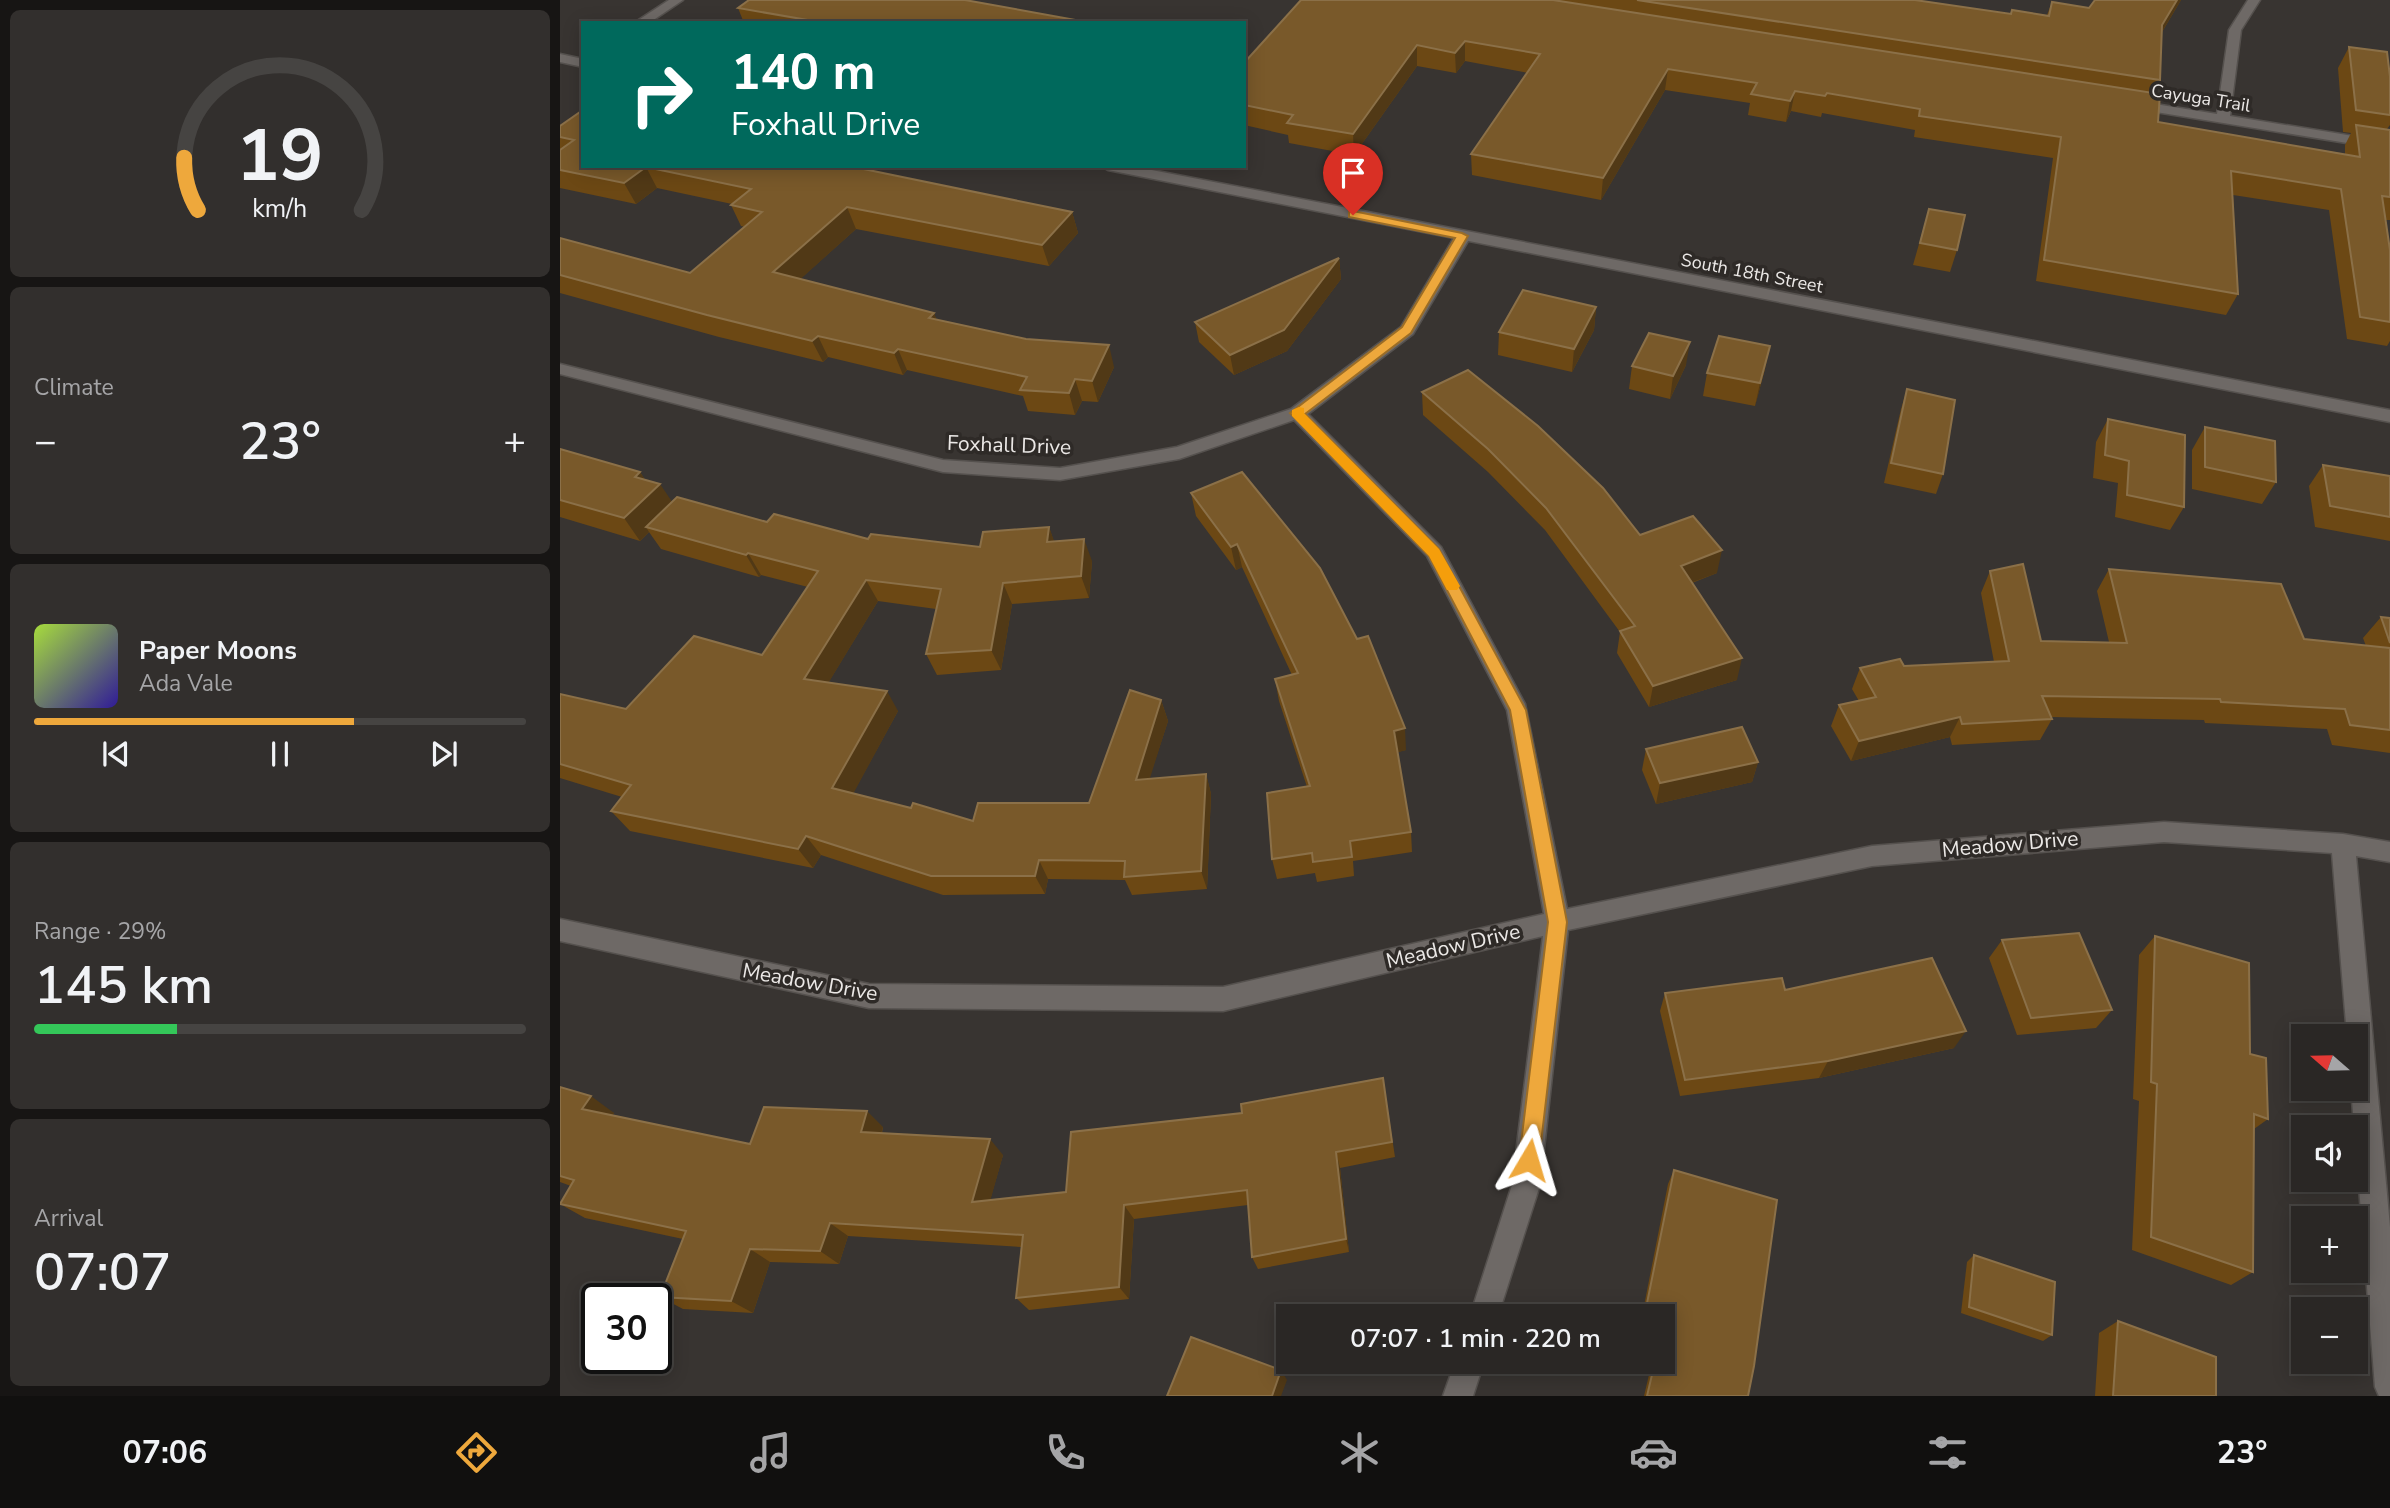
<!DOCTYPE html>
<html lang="en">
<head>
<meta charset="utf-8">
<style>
	:root { --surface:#2a2725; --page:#322f2d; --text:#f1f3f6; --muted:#a5a5a7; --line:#464442; --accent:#eea83c }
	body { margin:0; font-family:"Nunito Sans",sans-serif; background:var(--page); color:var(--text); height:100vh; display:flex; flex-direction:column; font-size:26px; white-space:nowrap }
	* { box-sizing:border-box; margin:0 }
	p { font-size:23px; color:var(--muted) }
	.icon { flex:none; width:38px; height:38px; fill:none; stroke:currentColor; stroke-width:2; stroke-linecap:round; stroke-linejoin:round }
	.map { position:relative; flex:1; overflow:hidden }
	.side { display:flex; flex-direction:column; gap:10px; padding:10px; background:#171514; width:560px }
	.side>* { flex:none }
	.hud { position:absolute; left:21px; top:21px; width:665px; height:147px; border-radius:0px; box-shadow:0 4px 18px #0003,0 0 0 2px var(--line); background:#00695c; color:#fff; overflow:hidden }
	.needle { width:46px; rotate:290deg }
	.tools { position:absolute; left:1731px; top:1024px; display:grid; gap:14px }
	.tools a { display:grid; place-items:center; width:77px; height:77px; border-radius:0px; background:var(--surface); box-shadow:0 4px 18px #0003,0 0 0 2px var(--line); font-size:35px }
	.speed { position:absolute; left:21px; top:1283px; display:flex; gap:14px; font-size:35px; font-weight:700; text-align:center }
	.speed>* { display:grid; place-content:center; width:91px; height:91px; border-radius:50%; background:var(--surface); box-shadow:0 4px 18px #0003,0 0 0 2px var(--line); line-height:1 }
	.speed .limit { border:4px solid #111; border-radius:10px; background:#fff; color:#111 }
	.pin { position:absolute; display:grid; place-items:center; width:60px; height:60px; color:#fff; margin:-72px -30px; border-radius:50% 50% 50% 0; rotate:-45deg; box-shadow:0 0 7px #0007 }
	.pin .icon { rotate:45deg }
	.me { position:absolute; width:77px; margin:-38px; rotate:7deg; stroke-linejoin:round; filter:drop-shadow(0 0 5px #0008) }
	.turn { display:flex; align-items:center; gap:24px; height:147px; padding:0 35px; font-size:32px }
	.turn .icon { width:91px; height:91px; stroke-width:2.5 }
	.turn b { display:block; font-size:49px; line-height:60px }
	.big { font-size:52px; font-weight:600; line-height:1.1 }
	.side .card { flex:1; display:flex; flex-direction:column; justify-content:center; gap:10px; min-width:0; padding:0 24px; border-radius:10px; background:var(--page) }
	.side .dial { align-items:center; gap:0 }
	.dial svg { height:182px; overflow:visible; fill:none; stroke:var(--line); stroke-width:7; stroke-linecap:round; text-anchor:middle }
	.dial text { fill:var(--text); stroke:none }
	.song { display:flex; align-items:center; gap:21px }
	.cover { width:84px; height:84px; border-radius:10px; background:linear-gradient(135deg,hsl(80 70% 55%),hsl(250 70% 35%)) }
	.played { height:7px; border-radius:4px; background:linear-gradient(90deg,var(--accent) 65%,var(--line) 65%) }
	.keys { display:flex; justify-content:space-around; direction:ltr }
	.heat { display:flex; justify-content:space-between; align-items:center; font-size:38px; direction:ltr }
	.charge { height:10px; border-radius:5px; background:linear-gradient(90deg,#34c759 29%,var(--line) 0) }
	.trip { position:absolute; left:716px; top:1304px; width:399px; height:70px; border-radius:0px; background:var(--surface); box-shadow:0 4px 18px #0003,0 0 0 2px var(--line); font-weight:600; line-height:70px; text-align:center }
	.tab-bar { display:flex; height:112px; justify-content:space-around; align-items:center; background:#11100f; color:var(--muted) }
	.tab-bar .icon { width:49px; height:49px }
	.tab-bar .selected { color:var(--accent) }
	.tab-bar b { font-size:32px; color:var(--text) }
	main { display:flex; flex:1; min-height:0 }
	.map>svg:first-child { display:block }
</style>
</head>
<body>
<main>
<section class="side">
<div class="card dial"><svg viewBox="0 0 100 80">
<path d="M14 69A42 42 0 1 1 86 69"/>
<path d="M14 69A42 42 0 0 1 8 46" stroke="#eea83c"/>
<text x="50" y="56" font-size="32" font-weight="700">19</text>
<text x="50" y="72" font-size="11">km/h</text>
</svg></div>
<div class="card"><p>Climate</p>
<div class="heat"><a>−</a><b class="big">23°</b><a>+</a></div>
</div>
<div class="card">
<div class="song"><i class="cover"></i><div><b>Paper Moons</b><p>Ada Vale</p></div></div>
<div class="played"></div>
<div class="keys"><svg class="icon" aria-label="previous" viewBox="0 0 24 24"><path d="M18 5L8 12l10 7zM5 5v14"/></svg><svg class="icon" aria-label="pause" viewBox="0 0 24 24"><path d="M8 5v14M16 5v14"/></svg><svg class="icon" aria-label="next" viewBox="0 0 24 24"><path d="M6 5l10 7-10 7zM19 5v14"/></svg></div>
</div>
<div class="card"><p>Range · 29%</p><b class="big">145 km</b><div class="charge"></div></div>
<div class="card"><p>Arrival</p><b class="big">07:07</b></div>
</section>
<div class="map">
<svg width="1830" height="1396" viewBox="0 0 1830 1396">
	<rect width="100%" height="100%" fill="#383431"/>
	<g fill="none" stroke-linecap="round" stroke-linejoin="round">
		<!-- minor casing -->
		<g stroke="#55514e" stroke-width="3">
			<g id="minor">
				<path d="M109 0H123L89 23H74Z"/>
				<path d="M1688 0H1700L1681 30 1670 116 1830 142V150L1565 107 1563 104 1570 100 1657 114 1669 30Z"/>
				<path d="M903 231 911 236 853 334 748 414 881 547 965 704 1007 909 1312 846 1604 822 1783 834 1830 842V862L1796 856 1830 1227V1396H1819L1815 1387 1791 1088H1796V1036H1787L1772 853 1604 842 1312 866 1008 930 980 1185 938 1316H910L952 1185 983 936 663 1011 309 1008 0 941V919L309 984 663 987 984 914 947 710 867 556 734 420 619 459 500 480 383 472 0 374V364L383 460 500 468 617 447 731 409 841 327 895 236Z"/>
				<path d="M895 1362H924L913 1396H883Z"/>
			</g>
		</g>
		<!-- secondary casing -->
		<g stroke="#55514e" stroke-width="3">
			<g id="secondary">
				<path d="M0 54 23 59V67L0 62Z"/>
				<path d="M541 166H571L1830 410V422L548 170Z"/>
			</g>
		</g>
		<!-- minor -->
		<use href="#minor" fill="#6e6966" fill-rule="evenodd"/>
		<!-- secondary -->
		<use href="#secondary" fill="#6e6966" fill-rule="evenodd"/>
	</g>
	<!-- wall -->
	<g fill="#6c4814">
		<path d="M741 0H1355L1451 14 1487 15 1492 2 1529 8 1535 0H1621L1602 32 1600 80 1595 93 1598 122 1785 154V145L1791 133 1783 132 1778 68 1789 47 1830 77V125L1827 129 1830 130V220H1825L1830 250V341L1827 346 1787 339 1769 210 1673 195 1678 294 1666 315 1476 281 1493 158 1354 137 1355 130 1262 113 1261 117 1231 111 1226 122 1188 115 1190 103 1105 90 1041 200 912 175 911 154 968 73 905 61 896 73 857 66 794 155 729 143 728 135 684 125V63Z"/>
		<path d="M178 8 532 23H184Z"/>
		<path d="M0 126 289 166 512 212 518 233 489 266 296 229 240 279 374 313 376 319 554 367 538 402 522 401 515 415 468 411 463 396 347 370 343 375 268 357 263 362 159 337 0 293V238L130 273 185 227 181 226 171 205 172 204 97 188 76 204 0 188Z"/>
		<path d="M1369 209 1397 250 1390 272 1353 265Z"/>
		<path d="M779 258 781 279 727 351 674 375 639 342 635 322Z"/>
		<path d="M1036 307 1034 330 1012 372 938 355 939 332Z"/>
		<path d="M1126 365 1110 399 1069 389 1072 366Z"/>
		<path d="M1205 369 1195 406 1143 396 1147 373Z"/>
		<path d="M1347 389 1383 474 1376 494 1324 483 1341 409Z"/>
		<path d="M862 392 1080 535 1157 573 1132 583 1177 680 1089 707 1057 653 1060 632 985 530 928 472 863 415Z"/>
		<path d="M1548 419 1624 507 1610 530 1555 517 1558 483 1533 478 1536 442Z"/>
		<path d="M1645 427 1716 482 1702 504 1632 489V450Z"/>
		<path d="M0 449 80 472 85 480 112 502 207 522 308 539 420 547 489 527 494 542 532 561 529 598 452 604 441 670 377 675 366 654 376 609 318 601 268 683 338 711 293 793 351 808 413 821 529 803 601 700 608 721 589 779 646 774 651 794 647 889 572 895 565 880 488 879 485 894 383 895 261 855 253 868 70 831 51 811 62 797 0 778V694L66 709 202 655 248 587 201 575 199 577 101 549 89 532 80 541 0 517Z"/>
		<path d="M1763 465 1830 476V541L1755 527 1749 486Z"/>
		<path d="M682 472 846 750 837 752 851 832 852 852 793 861 794 876 757 882 755 873 717 879 712 859 747 787 719 701 715 679 732 675 682 567 676 570 636 516 631 493Z"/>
		<path d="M1549 569 1744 639 1806 646 1803 638 1821 617 1830 618V753L1772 745 1767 729 1645 723 1644 720 1491 717 1492 719 1480 740 1392 745 1390 737 1291 761 1271 726 1279 705 1299 701 1292 689 1300 668 1434 662 1421 593 1430 571 1481 641 1549 642 1537 591Z"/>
		<path d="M1086 749 1198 762 1192 782 1096 804 1082 770Z"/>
		<path d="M1595 936 1690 1054 1708 1119 1694 1129 1693 1272 1671 1285 1572 1250 1579 1101 1573 1099 1579 955Z"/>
		<path d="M1442 940 1552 1010 1536 1028 1457 1035 1429 958Z"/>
		<path d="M1225 990 1394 1048 1259 1078 1120 1096 1100 1011 1105 993Z"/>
		<path d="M823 1078 835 1157 780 1168 789 1252 698 1269 692 1257 688 1205 574 1219 569 1299 469 1310 456 1298 461 1247 288 1236 279 1264 210 1262 193 1313 123 1309 100 1297 123 1239 25 1218 0 1204 11 1186 0 1182V1087L54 1113 52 1115 190 1144 323 1127 322 1133 443 1155 430 1200 506 1192 682 1113Z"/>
		<path d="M1114 1170 1188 1396H1084L1092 1362H1102V1316H1082L1108 1184Z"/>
		<path d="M1414 1255 1492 1335 1483 1341 1401 1313 1407 1262Z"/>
		<path d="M1558 1321 1656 1396H1535L1539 1333Z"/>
	</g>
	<!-- shaded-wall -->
	<g fill="#513916">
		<path d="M1617 0H1621L1594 45 1602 25Z"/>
		<path d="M905 41V61L896 73 895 53Z"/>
		<path d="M857 45V66L794 155 793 134Z"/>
		<path d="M1108 69 1105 90 1041 200 1043 178Z"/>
		<path d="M1235 91 1231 111 1226 122 1230 101Z"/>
		<path d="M86 167 97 188 76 204 64 183Z"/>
		<path d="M287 207 296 229 224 294 213 272Z"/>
		<path d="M512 212 518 233 489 266 482 245Z"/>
		<path d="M779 258 781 279 727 351 674 375 670 355Z"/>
		<path d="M1036 307 1034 330 1012 372 1014 349Z"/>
		<path d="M374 313 382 334 369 318Z"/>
		<path d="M258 336 268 357 263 362 252 341Z"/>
		<path d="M1130 342 1126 365 1110 399 1113 376Z"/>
		<path d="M549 345 554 367 538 402 532 381Z"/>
		<path d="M1210 346 1205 369 1195 406 1200 383Z"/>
		<path d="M338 349 347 370 343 375 334 353Z"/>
		<path d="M515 379 522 401 515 415 509 393Z"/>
		<path d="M80 472 92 491 100 484 115 506 86 527 89 532 80 541 64 518 75 477Z"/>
		<path d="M489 527 497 549 487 542Z"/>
		<path d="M524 539 532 561 529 598 521 576Z"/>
		<path d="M677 544 682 567 676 570 671 547Z"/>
		<path d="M1162 550 1157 573 1117 588 1121 566Z"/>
		<path d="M188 553 201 575 199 577 186 555Z"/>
		<path d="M306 580 318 601 258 700 244 679Z"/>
		<path d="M443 583 452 604 441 670 431 650Z"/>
		<path d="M1182 658 1177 680 1089 707 1093 686Z"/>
		<path d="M327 691 338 711 286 807 272 788Z"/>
		<path d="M601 700 608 721 583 800 576 780Z"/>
		<path d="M1400 717 1390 737 1291 761 1299 741Z"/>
		<path d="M845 728 846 750 836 753 834 731Z"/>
		<path d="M1198 762 1192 782 1096 804 1100 783Z"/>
		<path d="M646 774 651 794 647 889 641 871Z"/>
		<path d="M246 836 261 855 253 868 238 849Z"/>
		<path d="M479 860 488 879 485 894 475 876Z"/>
		<path d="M1406 1031 1394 1048 1259 1078 1268 1061Z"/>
		<path d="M31 1096 54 1113 45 1125 22 1109Z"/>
		<path d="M307 1111 323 1127 317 1147 301 1132Z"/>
		<path d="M430 1139 443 1155 426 1216 412 1202Z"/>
		<path d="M776 1152 780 1168 789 1252 786 1239Z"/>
		<path d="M564 1205 574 1219 569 1299 559 1287Z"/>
		<path d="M270 1223 288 1236 279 1264 260 1251Z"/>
		<path d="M190 1249 210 1262 193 1313 171 1301Z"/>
		<path d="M721 1370 727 1380 721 1396H712Z"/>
	</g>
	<!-- building -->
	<g fill="#79592a" stroke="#8b7048" stroke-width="2">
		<path d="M189 0H405L532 23H265L178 8Z"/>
		<path d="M741 0H993L1600 94 1598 122 1800 157 1796 125 1830 130V197L1822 196 1830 250V322L1800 317 1781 189 1671 171 1678 294 1484 260 1501 137 1359 116 1360 109 1267 93 1265 96 1235 91 1230 101 1191 94 1197 83 1108 69 1043 178 911 154 980 54 905 41 895 53 857 45 793 134 727 123 733 115 684 105V63Z"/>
		<path d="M1077 0H1355L1451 14 1452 10 1489 16 1492 2 1529 8 1535 0H1617L1602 25 1600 80Z"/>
		<path d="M1789 47 1827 52 1830 77V115L1796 110Z"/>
		<path d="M23 110V166H289L512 212 482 245 287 207 213 272 374 313 369 318 466 339 549 345 532 381 515 379 509 393 460 390 467 377 338 349 334 353 258 336 252 341 147 315 0 275V238L130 273 202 212 171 205 191 189 86 167 64 183 0 170V150L14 140 0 137V126Z"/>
		<path d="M1369 209 1405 215 1397 250 1360 243Z"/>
		<path d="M779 258 724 330 670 355 635 322Z"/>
		<path d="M963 290 1036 307 1014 349 939 332Z"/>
		<path d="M1089 333 1130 342 1113 376 1072 366Z"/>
		<path d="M1159 336 1210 346 1200 383 1147 373Z"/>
		<path d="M908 370 978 426 1043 488 1080 535 1133 516 1162 550 1121 566 1182 658 1093 686 1060 631 1075 626 986 508 928 449 862 392Z"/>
		<path d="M1347 389 1395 400 1383 474 1331 463Z"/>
		<path d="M1548 419 1625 435 1624 507 1567 495 1569 461 1545 455Z"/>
		<path d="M1645 427 1715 441 1716 482 1645 467Z"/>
		<path d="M0 449 80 472 75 477 100 484 64 518 0 500Z"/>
		<path d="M1763 465 1830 476V517L1770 506Z"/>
		<path d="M682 472 760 568 797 639 808 636 845 728 834 731 851 832 790 841 792 857 753 862 752 853 712 859 707 793 750 786 715 679 738 673 677 544 671 547 631 493Z"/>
		<path d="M117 497 207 522 214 514 308 539 311 534 420 547 423 532 489 527 487 542 524 539 521 576 443 583 431 650 366 654 381 589 306 580 244 679 327 691 272 788 351 808 353 803 413 821 418 803H529L570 690 601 700 576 780 646 774 641 871 564 877 565 861 479 860 475 876H371L246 836 238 849 51 811 71 785 0 764V694L66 709 134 636 202 655 258 571 188 553 186 555 86 527Z"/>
		<path d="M1463 564 1481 641 1567 643 1549 569 1721 584 1744 639 1830 648V730L1790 725 1785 709 1661 702 1660 699 1482 696 1492 719 1402 724 1400 717 1299 741 1279 705 1316 697 1300 668 1340 659 1344 666 1449 661 1430 571Z"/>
		<path d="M1821 617 1830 618V643Z"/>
		<path d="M1182 727 1198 762 1100 783 1086 749Z"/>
		<path d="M1519 933 1552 1010 1471 1018 1442 940Z"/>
		<path d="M1595 936 1689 963 1690 1054 1706 1058 1708 1119 1694 1114 1693 1272 1591 1237 1597 1084 1591 1082Z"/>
		<path d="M1372 958 1406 1031 1268 1061 1125 1080 1105 993 1222 978 1225 990Z"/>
		<path d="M823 1078 832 1142 776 1152 786 1239 692 1257 687 1190 564 1205 559 1287 456 1298 463 1235 270 1223 260 1251 190 1249 171 1301 100 1297 126 1231 0 1204 14 1180 0 1176V1087L31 1096 22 1109 190 1144 204 1107 307 1111 301 1132 430 1139 412 1202 506 1192 511 1132 682 1113 681 1104Z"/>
		<path d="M1114 1170 1217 1200 1194 1366 1188 1396H1087L1095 1362H1102V1332L1106 1319 1102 1318V1316H1096L1085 1313Z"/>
		<path d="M1414 1255 1495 1282 1492 1335 1409 1307Z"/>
		<path d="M1558 1321 1656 1357V1396H1553Z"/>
		<path d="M631 1337 721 1370 712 1396H607Z"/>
	</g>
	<!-- route -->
	<path fill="#eea83c" stroke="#9b6d27" stroke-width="2" d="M793 211 902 233 908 236 851 333 745 414 879 549 966 710 1007 922 979 1160 977 1167 969 1170 962 1167 959 1160 988 922 950 710 869 556 730 413 842 327 895 238 789 217V212Z"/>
	<!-- slow -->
	<path fill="#f59e0b" d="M739 407 744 408V413L879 549 900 586 897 590H887L869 556 732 416V410Z"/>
	<g text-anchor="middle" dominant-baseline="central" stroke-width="7" stroke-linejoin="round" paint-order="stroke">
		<!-- far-street labels -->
		<g font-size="18" fill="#ebe8e6" stroke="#2e2a27">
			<text transform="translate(1641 98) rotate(9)">Cayuga Trail</text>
			<text transform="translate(1192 273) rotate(11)">South 18th Street</text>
		</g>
		<!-- street labels -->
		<g font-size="21" fill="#ebe8e6" stroke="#2e2a27">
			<text transform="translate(449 445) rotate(2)">Foxhall Drive</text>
			<text transform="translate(1450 844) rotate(-5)">Meadow Drive</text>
			<text transform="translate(893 946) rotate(-13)">Meadow Drive</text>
			<text transform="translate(250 982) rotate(10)">Meadow Drive</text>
		</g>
	</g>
</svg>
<div class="tools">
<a><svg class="needle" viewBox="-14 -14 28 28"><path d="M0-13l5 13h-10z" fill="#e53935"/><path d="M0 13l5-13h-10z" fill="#a5a5a7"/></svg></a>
<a><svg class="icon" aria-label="sound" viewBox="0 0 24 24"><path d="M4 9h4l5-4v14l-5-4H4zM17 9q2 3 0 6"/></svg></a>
<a>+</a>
<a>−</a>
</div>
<div class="speed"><div class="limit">30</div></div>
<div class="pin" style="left:793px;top:215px;background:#d93025"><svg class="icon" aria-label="arrive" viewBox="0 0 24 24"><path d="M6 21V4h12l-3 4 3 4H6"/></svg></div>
<svg class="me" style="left:969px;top:1160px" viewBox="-20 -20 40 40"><path d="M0-17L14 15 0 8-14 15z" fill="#eea83c" stroke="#fff" stroke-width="4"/></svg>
<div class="trip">07:07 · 1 min · 220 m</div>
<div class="hud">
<div class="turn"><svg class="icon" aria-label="right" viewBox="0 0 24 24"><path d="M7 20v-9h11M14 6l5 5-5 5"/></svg><div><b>140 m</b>Foxhall Drive</div></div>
</div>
</div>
</main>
<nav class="tab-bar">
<b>07:06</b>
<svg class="icon selected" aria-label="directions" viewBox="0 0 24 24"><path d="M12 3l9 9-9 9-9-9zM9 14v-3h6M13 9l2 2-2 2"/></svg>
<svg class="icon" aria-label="music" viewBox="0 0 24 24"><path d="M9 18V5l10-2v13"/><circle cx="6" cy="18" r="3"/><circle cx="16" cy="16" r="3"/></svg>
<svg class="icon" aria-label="phone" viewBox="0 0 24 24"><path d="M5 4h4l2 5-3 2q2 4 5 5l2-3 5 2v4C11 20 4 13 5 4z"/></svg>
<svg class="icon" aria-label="climate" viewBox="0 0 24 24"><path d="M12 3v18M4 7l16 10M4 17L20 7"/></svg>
<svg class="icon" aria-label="car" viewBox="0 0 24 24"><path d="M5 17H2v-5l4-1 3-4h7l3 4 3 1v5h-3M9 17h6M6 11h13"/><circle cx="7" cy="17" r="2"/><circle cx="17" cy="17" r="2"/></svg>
<svg class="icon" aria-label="filters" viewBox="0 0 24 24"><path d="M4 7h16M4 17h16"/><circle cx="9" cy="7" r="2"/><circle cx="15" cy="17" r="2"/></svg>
<b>23°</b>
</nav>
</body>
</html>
